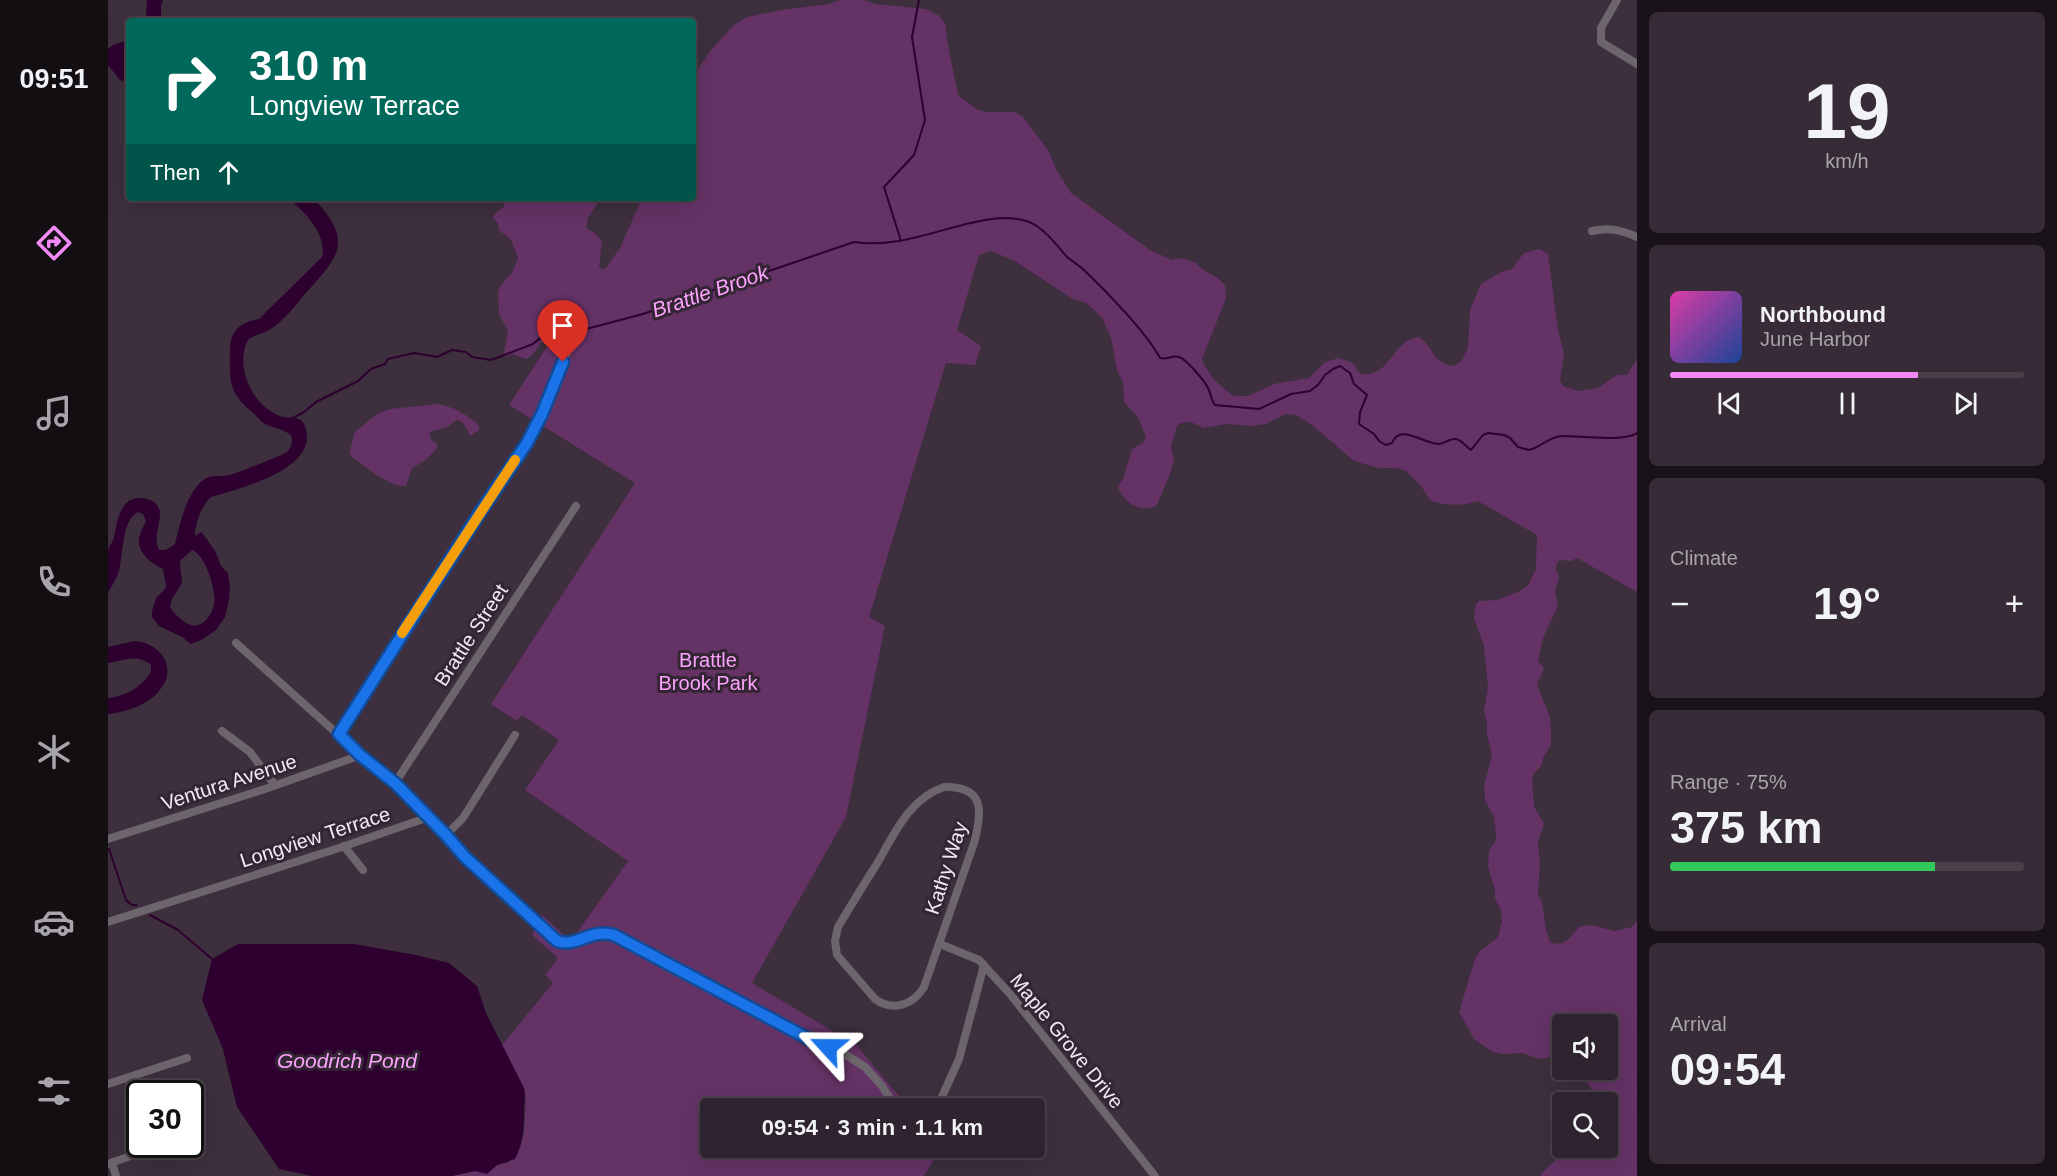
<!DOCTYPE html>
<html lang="en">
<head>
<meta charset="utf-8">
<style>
	:root { --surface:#2e232e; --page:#362b36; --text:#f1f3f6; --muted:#a7a4aa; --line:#49404a; --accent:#f18af4 }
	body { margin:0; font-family:Helvetica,sans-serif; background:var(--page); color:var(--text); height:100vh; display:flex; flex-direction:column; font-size:22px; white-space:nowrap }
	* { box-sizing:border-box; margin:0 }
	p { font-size:20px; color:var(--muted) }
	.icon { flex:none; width:33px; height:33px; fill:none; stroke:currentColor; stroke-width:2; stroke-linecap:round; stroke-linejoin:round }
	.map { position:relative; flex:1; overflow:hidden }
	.sheet { display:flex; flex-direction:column; gap:12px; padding:12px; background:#191319; width:420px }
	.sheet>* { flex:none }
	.guide { position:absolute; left:18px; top:18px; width:570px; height:183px; border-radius:6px; box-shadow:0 6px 24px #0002,0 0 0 2px var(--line); background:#00695c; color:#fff; overflow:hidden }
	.tools { position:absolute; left:1444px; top:1014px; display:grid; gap:12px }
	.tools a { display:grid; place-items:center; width:66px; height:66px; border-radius:6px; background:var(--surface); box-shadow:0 6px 24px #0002,0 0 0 2px var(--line); font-size:30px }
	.speed { position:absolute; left:18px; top:1080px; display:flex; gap:12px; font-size:30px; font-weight:700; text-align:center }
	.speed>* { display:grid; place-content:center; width:78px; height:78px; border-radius:50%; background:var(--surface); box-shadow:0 6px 24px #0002,0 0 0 2px var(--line); line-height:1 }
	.speed .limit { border:3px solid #111; border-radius:9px; background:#fff; color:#111 }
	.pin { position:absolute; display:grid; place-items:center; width:51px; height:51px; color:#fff; margin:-62px -26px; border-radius:50% 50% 50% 0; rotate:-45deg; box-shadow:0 0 6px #0007 }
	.pin .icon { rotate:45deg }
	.me { position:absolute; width:66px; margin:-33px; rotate:294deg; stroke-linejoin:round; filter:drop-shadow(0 0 4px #0008) }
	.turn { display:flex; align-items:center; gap:21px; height:126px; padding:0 24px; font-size:27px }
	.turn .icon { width:78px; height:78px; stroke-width:2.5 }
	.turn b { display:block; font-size:42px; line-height:51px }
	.then { display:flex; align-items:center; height:57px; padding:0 24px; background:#0003; gap:12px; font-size:22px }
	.big { font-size:45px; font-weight:700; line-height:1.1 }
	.sheet .widget { flex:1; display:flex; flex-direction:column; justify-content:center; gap:9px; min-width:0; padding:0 21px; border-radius:9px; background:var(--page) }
	.sheet .dial { align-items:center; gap:0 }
	.dial b { font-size:78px; line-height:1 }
	.song { display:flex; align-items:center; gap:18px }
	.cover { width:72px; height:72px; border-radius:9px; background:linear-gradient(135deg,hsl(320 70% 55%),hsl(220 70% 35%)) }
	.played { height:6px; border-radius:3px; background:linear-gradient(90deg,var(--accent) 70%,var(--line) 70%) }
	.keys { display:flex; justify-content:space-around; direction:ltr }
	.heat { display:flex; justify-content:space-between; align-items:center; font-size:33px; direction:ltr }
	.charge { height:9px; border-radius:4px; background:linear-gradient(90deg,#34c759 75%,var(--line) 0) }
	.trip { position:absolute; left:592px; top:1098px; width:345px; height:60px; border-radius:6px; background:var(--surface); box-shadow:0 6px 24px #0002,0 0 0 2px var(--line); font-weight:700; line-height:60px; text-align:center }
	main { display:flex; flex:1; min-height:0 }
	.dock { display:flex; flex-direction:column; width:108px; justify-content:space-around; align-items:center; background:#120e12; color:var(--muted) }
	.dock .icon { width:42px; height:42px }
	.dock .active { color:var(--accent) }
	.dock b { font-size:27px; color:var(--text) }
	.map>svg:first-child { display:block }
</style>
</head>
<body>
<main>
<nav class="dock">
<b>09:51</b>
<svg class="icon active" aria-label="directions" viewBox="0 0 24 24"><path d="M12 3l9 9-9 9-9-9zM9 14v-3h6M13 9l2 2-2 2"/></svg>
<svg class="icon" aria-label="music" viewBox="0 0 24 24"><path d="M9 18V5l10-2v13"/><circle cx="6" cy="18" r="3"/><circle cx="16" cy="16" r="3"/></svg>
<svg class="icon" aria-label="phone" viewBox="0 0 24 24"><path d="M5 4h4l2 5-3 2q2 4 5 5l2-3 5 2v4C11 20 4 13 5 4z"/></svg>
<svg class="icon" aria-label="climate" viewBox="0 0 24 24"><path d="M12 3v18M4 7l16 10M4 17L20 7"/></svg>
<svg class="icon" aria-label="car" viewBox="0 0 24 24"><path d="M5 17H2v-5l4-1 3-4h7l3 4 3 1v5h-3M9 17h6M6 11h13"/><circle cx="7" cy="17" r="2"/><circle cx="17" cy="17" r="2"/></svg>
<svg class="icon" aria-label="filters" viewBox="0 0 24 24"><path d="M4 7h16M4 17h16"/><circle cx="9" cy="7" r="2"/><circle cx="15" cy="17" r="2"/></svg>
</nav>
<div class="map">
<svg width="1529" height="1176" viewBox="0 0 1529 1176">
	<rect width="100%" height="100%" fill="#3d2f3d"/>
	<!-- green -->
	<g fill="#643265">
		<path d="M732 0H756L767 4 818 9 832 16 838 26 839 40 850 95 868 109 877 112H907L915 117 940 150 949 171 963 193 1042 250 1064 260 1075 258 1088 263 1094 269 1110 278 1117 285 1118 298 1094 359C1099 375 1113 387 1126 396H1140L1166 384 1201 378 1217 362 1231 358 1245 363 1252 374C1284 378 1283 340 1311 337 1327 348 1324 364 1347 366L1354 360 1360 348 1362 310 1373 284 1393 272 1404 269 1416 253 1431 249 1440 254 1450 330 1456 353 1452 380 1455 386 1471 391 1490 388 1509 375H1519L1529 359V592L1469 558 1463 561 1452 560 1449 563 1448 570 1451 576 1447 592 1450 606 1435 638 1430 661 1436 668 1429 685 1442 717 1443 734V745L1435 758 1434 765 1427 772 1424 779 1426 806 1436 824 1430 842 1432 863 1430 894 1434 903 1438 929 1442 942C1457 948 1462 937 1471 927L1483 925 1507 931 1524 927 1529 921V1176H1432C1440 1165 1452 1159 1458 1148H1500V1102H1485C1487 1089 1477 1079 1468 1070H1500V1024H1455V1061L1446 1057 1432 1059 1414 1053 1395 1054 1385 1052 1366 1039 1351 1012 1367 959 1372 951 1390 937 1394 920 1393 911 1387 898V890L1380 867 1381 851 1388 840V836L1386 817 1377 800 1376 785 1384 756 1379 734V724L1376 711 1380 687 1376 646 1366 618 1368 604 1371 601 1389 600 1412 591 1420 585 1428 569 1429 535 1370 501C1357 506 1334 506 1322 500L1313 486 1298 471 1289 468H1270L1246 461 1204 425 1188 415 1178 414 1157 424 1143 426 1119 424 1096 428 1083 422 1073 423 1069 426 1063 446 1066 460 1062 474 1049 505C1034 515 1013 501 1010 486L1015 479 1024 449 1035 443 1038 437 1030 417 1016 402 1015 382 1009 371 1003 338 994 318 985 309 978 303 963 298 907 261 883 251 871 255 849 330 873 346 867 365 838 363 761 617 777 626 738 817 644 983 748 1045 801 1108H603V1148H833L816 1176H344L367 1171 381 1172 389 1165 400 1163 412 1148 416 1133 418 1101 416 1088 394 1045 445 983 437 975 450 958 424 935 434 915 463 941 520 861 417 790 451 740 414 715 409 721 383 704 527 483 401 405 442 342 432 343 428 351 419 359 404 354 398 356 396 353 400 331 391 314 390 291 397 280 404 273 410 258 403 240 391 230 390 223 385 219C386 213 390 210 395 208L398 198H487L489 204 480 218 478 228 487 233 494 241 491 268 497 269 512 248 534 198H585V77L602 51 626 25 639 17 673 10 721 4Z"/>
		<path d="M329 404C347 407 357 414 371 425V430L362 436C359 429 357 422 349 420L339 427 321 432 323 440 329 444V448L318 460 304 468 298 486C282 488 253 464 241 454L247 432 269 414 282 409Z"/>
	</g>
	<!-- water -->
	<g fill="#2d002f" fill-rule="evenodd">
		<path d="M39 0H55L53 5V21H38Z"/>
		<path d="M21 40V83L12 80 0 65V49L5 45Z"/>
		<path d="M180 198H205C247 242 231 256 196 295 187 306 176 320 164 328 157 334 147 334 140 340 126 366 144 406 172 416 178 419 188 416 194 421 198 425 199 433 199 438 197 473 129 489 103 497 93 506 87 524 87 536L93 532 95 534 107 551 113 566 120 573 122 587 121 600 117 617 108 630 95 639 83 644 74 637 51 626 44 617V611L48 598 57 589 58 585 55 569C43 564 26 550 32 535 33 530 36 526 38 521L35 514 30 512C14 519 15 555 11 571 9 578 4 586 0 593 0 581 0 561 0 550 1 546 5 542 6 537 9 523 12 497 32 498 38 498 45 500 49 505 58 516 43 534 51 550H58L67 544C72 524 78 494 95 480 103 474 113 477 122 475 131 472 173 456 179 452 184 447 185 442 183 435 175 429 166 428 157 424 152 421 148 415 143 411 119 391 122 378 122 349 123 330 133 322 151 319L214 257C219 234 197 212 180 198ZM84 550C98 555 109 592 106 605 102 621 89 632 75 621 70 616 65 613 62 607L64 599 74 583 72 564 73 560Z"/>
		<path d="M27 641C53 643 71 669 51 691 41 704 16 713 0 714V698C18 696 33 688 43 672V665C29 653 16 661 0 663V647Z"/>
		<path d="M130 944H246L308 955 341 963 369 986 378 1013 416 1088C418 1097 416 1103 416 1112 416 1130 415 1143 407 1159L389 1165 379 1174 367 1171 344 1176H204L171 1169 129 1107 115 1049 94 1000 104 959Z"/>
	</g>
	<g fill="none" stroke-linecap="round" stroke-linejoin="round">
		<!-- stream -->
		<g stroke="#2d002f" stroke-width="2">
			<path d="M793 241 776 187 806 155 817 120 804 37 811 0"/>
			<path d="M183 419 196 412 208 402 250 381 263 369 277 364 280 359 306 353 329 357 344 350 358 352 364 357 383 360 425 344C431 338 444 332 453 332 463 331 469 335 478 329L535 314 746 242C798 250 844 221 895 218 907 218 921 220 930 227 941 234 950 247 959 257 965 262 972 266 977 271 999 292 1038 332 1052 358 1059 360 1064 355 1071 357 1078 359 1096 380 1100 388 1103 394 1103 400 1107 405L1151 409 1183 394 1202 391 1210 385 1217 375 1225 369 1232 366 1242 373 1246 384 1259 395 1252 412 1251 424 1266 434 1271 441 1278 445 1284 443C1292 423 1314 443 1330 444 1337 444 1341 438 1348 439 1354 440 1358 447 1363 450L1375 435 1380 433 1396 435 1402 438 1410 447 1421 450C1433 447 1442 436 1455 436 1473 436 1516 442 1529 433"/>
			<path d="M1 849 18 900 24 905H29"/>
			<path d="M42 915 70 930 104 959"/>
		</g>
		<!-- minor -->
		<g stroke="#6d656c" stroke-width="8">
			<path d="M1509 0 1493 28V42L1529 64"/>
			<path d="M1484 231C1501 227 1513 230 1529 237"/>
			<path d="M128 643 253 755 287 783 321 817"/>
			<path d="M114 731 142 752 167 785"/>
			<path d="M231 734 371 514 419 443 434 414 462 345"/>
			<path d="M287 783 468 506"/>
			<path d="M836 787C878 786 874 813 866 843L816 987C805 1005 785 1012 767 999L729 955 727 941 730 927C742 907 754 887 767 867 785 837 800 799 836 787Z"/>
			<path d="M338 835 355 818 407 735"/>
			<path d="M0 839 160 788 253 755"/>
			<path d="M236 846 255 870"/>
			<path d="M0 922 231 848 321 817 357 857 449 941C468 948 483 928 506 935L699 1038 738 1055 757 1067 774 1086 788 1108"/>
			<path d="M832 944 871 960 902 994 1047 1176"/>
			<path d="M0 1084 79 1058"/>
			<path d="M829 1108 851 1059 876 965"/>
			<path d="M4 1163 8 1176"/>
			<path d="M0 1164 56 1144"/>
		</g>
	</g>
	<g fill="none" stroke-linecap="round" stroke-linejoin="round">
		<!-- route casing -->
		<g stroke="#114b97" stroke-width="15">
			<path id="route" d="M455 362 434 414 419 443 371 514 231 734 252 755 287 783 338 835 357 857 449 941C468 948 483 928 506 935L699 1038 720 1047"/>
		</g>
		<!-- route -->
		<use href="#route" stroke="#1a73e8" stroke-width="10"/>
		<!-- slow -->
		<path stroke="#f59e0b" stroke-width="10" d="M294 633 407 460"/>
	</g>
	<g text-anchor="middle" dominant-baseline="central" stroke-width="6" stroke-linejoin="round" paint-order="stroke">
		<!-- street labels -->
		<g font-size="20" fill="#f3e9f2" stroke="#332533">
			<text transform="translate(363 635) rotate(-57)">Brattle Street</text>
			<text transform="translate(121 782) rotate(-18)">Ventura Avenue</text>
			<text transform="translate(207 837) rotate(-18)">Longview Terrace</text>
			<text transform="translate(838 868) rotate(-72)">Kathy Way</text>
			<text transform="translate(959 1041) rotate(51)">Maple Grove Drive</text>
		</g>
		<!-- park labels -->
		<g font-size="20" fill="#fda3fe" stroke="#332533">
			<text x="600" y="660">Brattle<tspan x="600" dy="23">Brook Park</tspan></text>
		</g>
		<!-- water labels -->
		<g font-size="21" font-style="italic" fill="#fda3fe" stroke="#332533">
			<text transform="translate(602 291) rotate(-19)">Brattle Brook</text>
			<text x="239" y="1060">Goodrich Pond</text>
		</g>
	</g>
</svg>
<div class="tools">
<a><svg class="icon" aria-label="sound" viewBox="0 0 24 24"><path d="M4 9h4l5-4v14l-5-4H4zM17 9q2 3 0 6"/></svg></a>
<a><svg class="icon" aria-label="search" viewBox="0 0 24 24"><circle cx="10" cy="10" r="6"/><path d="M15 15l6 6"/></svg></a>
</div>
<div class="speed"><div class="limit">30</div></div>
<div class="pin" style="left:455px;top:362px;background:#d93025"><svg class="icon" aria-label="arrive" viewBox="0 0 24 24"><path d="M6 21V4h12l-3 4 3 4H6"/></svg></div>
<svg class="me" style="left:720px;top:1047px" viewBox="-20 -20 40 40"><path d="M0-17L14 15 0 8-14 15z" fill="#1a73e8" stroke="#fff" stroke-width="4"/></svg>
<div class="trip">09:54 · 3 min · 1.1 km</div>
<div class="guide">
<div class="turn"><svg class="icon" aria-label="right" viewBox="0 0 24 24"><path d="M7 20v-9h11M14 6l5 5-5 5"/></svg><div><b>310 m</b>Longview Terrace</div></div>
<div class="then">Then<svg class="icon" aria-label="ahead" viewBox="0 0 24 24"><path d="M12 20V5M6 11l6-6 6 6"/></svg></div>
</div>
</div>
<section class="sheet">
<div class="widget dial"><b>19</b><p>km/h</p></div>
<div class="widget">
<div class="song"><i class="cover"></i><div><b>Northbound</b><p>June Harbor</p></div></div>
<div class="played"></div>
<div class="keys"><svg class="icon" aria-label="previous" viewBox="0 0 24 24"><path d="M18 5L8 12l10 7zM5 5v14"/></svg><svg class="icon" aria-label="pause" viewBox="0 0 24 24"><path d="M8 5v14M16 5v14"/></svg><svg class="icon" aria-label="next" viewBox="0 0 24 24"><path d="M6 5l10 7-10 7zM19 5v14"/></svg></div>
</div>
<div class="widget"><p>Climate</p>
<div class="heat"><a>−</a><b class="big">19°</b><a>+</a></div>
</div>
<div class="widget"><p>Range · 75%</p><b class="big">375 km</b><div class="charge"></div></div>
<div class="widget"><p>Arrival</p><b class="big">09:54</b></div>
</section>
</main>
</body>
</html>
